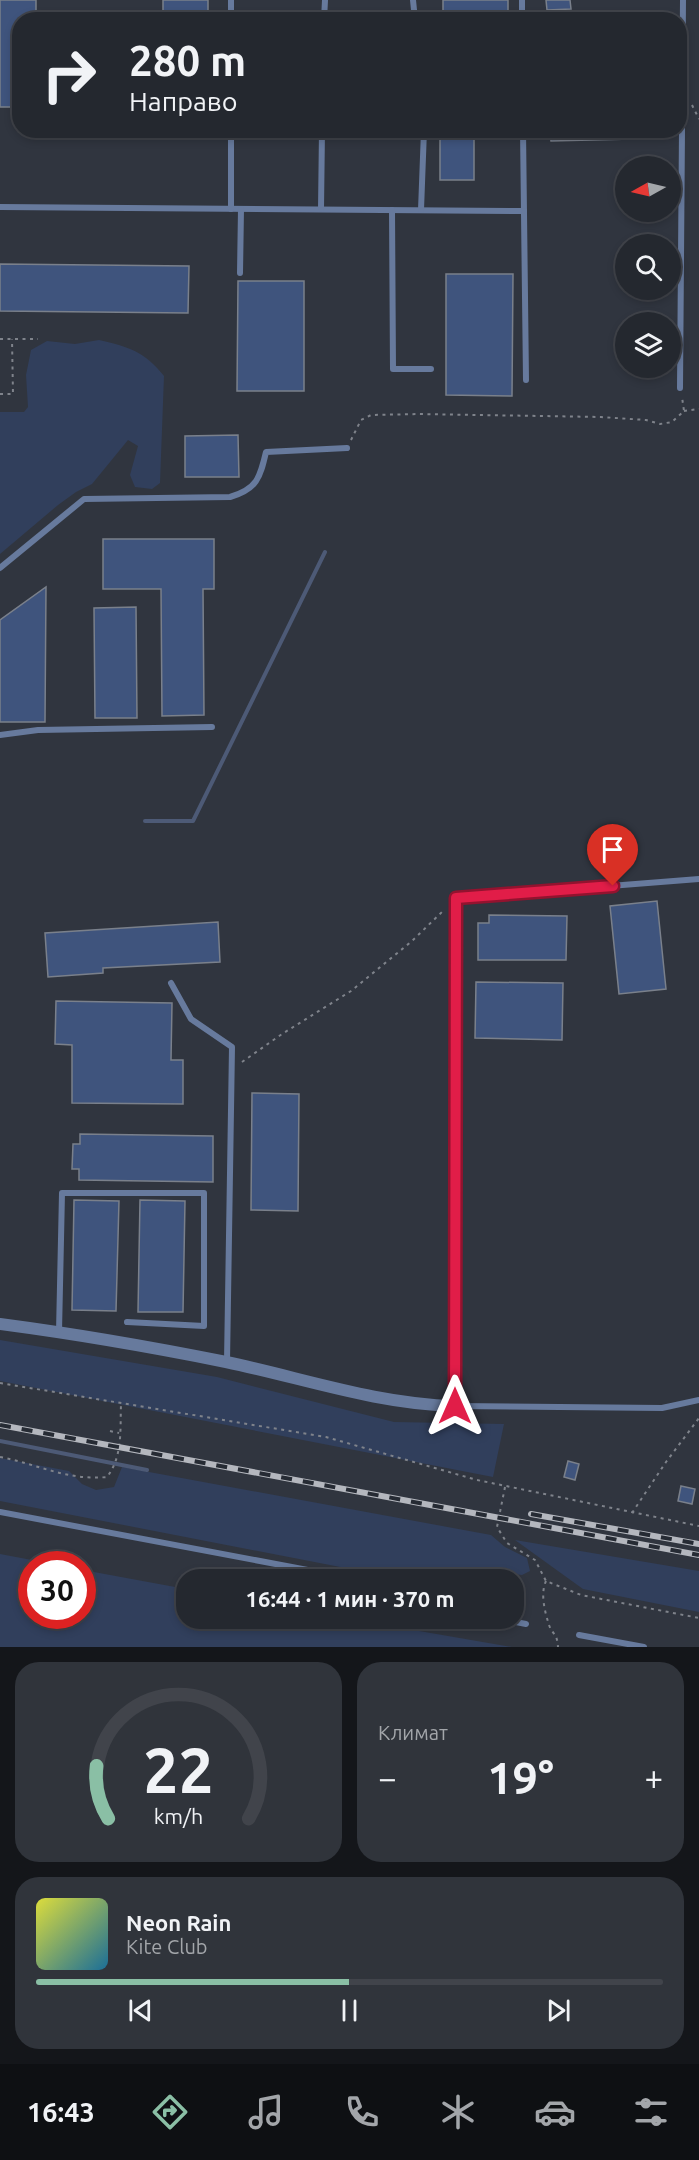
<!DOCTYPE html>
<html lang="ru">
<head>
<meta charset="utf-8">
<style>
	:root { --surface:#24282f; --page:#30343b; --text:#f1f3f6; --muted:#a3a6aa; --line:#41444b; --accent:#8abfa5 }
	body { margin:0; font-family:Ubuntu,sans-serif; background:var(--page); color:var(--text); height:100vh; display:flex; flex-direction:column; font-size:22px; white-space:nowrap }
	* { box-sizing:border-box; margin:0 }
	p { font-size:20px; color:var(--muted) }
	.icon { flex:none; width:33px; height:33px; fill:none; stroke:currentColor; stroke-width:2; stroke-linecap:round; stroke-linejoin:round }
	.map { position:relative; height:1647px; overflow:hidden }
	.side { display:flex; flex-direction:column; gap:15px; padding:15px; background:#14161a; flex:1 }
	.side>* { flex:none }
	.top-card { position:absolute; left:12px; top:12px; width:675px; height:126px; border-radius:24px; box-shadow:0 3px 9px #0003,0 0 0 2px var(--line); background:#24282f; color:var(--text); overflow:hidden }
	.needle { width:39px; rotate:262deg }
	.controls { position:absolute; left:615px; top:156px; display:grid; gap:12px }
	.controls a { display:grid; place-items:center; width:66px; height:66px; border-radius:50%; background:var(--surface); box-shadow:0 3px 9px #0003,0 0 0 2px var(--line); font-size:30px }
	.speed { position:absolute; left:18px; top:1551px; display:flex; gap:12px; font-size:30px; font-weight:700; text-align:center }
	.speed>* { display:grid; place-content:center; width:78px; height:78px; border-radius:50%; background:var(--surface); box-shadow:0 3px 9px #0003,0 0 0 2px var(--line); line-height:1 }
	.speed .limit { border:9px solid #d22; background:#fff; color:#111 }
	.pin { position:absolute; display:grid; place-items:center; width:51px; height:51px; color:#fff; margin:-62px -26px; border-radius:50% 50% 50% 0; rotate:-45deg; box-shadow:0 0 6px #0007 }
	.pin .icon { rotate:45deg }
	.me { position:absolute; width:66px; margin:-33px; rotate:0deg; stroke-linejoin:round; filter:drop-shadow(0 0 4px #0008) }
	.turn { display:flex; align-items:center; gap:21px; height:126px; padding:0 18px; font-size:27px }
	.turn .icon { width:78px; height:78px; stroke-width:2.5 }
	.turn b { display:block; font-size:42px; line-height:51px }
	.big { font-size:45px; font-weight:600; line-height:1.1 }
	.side .widget { flex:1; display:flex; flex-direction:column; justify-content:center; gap:9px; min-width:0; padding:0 21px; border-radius:24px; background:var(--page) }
	.side .dial { align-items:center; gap:0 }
	.dial svg { height:156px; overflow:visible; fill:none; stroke:var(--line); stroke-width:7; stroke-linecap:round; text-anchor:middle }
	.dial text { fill:var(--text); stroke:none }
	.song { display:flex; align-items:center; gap:18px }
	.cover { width:72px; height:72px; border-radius:9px; background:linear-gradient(135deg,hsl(60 70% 55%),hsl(200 70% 35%)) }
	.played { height:6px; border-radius:3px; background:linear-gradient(90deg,var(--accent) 50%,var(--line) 50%) }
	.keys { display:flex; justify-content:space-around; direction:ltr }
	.heat { display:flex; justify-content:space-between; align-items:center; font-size:33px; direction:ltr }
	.side .tiles { flex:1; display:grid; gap:15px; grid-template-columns:1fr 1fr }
	.widget:last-child { grid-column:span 2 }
	.trip { position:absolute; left:176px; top:1569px; width:348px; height:60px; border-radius:24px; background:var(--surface); box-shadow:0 3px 9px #0003,0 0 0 2px var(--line); font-weight:600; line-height:60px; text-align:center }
	.tabs { display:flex; height:96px; justify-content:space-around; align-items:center; background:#0e1013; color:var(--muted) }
	.tabs .icon { width:42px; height:42px }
	.tabs .on { color:var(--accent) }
	.tabs b { font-size:27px; color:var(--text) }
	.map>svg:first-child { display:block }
</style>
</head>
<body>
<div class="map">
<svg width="699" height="1647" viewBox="0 0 699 1647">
	<rect width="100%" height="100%" fill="#30353f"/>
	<!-- green -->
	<g fill="#313f5c">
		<path d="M99 340C129 347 144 351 164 376L160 483 152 489 135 487 130 475 138 446 128 440 92 484 76 492 58 505 0 554V412H24L28 407 26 375 31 350 47 341 75 344Z"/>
		<path d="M0 1340 217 1377 394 1422 504 1424 493 1477 0 1381Z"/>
		<path d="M0 1458 69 1471 82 1484 96 1490 114 1487 122 1467 491 1535 505 1547 527 1558 530 1571 522 1575 477 1569 455 1579H402L0 1501Z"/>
		<path d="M515 1540 699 1571V1612L583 1589Z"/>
		<path d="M0 1554 53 1564H32V1616H82L83 1570 186 1589V1618L350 1619 512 1647H0Z"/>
	</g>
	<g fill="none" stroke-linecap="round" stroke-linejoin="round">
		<!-- stream -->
		<g stroke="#4d5a76" stroke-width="4">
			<path d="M145 821H193L325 552"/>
			<path d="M0 1441 147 1470"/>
		</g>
	</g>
	<!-- building -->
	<g fill="#3f547d" stroke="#7a808b" stroke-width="1.5">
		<path d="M0 0H36V20H20V107H0Z"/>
		<rect x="163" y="0" width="45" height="20"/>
		<rect x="443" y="0" width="65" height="20"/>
		<path d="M546 0H570L571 9 547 10Z"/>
		<path d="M550 130H632V139L551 141Z"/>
		<rect x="440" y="137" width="34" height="43"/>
		<path d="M0 264 189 266 188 313 0 311Z"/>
		<path d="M446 274H513L512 396 446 395Z"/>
		<path d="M238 281H304V391H237Z"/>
		<path d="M238 435 239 477H185V436Z"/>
		<path d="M103 539H214V589H203L204 715 162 716 161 589H103Z"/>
		<path d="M46 587 45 722H0V620Z"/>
		<path d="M136 607 137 718H95L94 608Z"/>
		<path d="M657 901 666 989 619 994 610 906Z"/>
		<path d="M489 915 567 916 566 960H478V923H489Z"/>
		<path d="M218 922 220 962 103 968V973L48 977 45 933Z"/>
		<path d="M476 982 563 983 562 1040 475 1038Z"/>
		<path d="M56 1001 172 1003 171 1060H183V1104L72 1103V1045L55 1044Z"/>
		<path d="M252 1093 299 1094 298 1211 251 1210Z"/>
		<path d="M80 1134 213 1136V1182L79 1180V1169H72L73 1144H80Z"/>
		<path d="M74 1200 119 1201 116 1311 72 1310Z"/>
		<path d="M140 1200 185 1201 183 1312H138Z"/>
		<path d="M568 1461 579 1464 575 1480 564 1477Z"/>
		<path d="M681 1486 695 1489 692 1504 678 1501Z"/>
	</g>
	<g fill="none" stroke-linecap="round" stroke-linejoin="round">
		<!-- path -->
		<g stroke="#7f838b" stroke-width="2" stroke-dasharray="3 4.5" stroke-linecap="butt">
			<path d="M692 105 699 119"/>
			<path d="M0 339H38"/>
			<path d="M0 394H13L12 339"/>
			<path d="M684 411 699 409"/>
			<path d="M351 440 361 420 371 415 419 414 601 417 646 420 660 424 672 422 684 411 682 397"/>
			<path d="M242 1062 282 1034 351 991 412 941 445 909"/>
			<path d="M0 1383 326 1437 477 1480 699 1526"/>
			<path d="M110 1431 119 1433"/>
			<path d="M0 1457C37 1464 68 1481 107 1477 123 1456 120 1430 121 1404"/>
			<path d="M505 1487 497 1527 507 1543 535 1560 546 1581 581 1595 699 1618"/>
			<path d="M632 1513 666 1462 699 1418"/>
			<path d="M546 1581C540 1594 545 1612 549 1625 553 1636 557 1632 558 1647"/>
		</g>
		<!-- lane -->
		<g stroke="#677a9d" stroke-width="6">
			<path d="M413 0 415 20"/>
			<path d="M522 0V20"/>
			<path d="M231 20V0"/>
			<path d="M324 20 325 0"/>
			<path d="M523 130 526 380"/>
			<path d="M0 207 524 211"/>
			<path d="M231 209V130"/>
			<path d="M321 209 322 130"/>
			<path d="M392 210 393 369H431"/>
			<path d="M421 210 424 130"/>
			<path d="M240 273 241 209"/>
			<path d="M680 388 683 0"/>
			<path d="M0 568 84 499 230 497C257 489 260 478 266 452L347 448"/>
			<path d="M0 735 38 730 212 727"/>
			<path d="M457 898 699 879"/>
			<path d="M171 983 191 1019 232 1047 227 1362"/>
			<path d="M59 1332 62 1193H204V1326L127 1322"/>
			<path d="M455 1406 662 1408 699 1400"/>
			<path d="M0 1512 334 1575 340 1580"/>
			<path d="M495 1618 526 1624"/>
			<path d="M579 1635 644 1647"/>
		</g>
		<!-- street -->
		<path stroke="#677a9d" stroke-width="12" d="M0 1324C76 1334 151 1347 226 1362 303 1378 376 1404 455 1406L457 898"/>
		<!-- rail casing -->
		<g stroke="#b4b7be" stroke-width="6">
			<g id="rail">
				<path d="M0 1425 699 1555"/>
				<path d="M531 1514 699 1544"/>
			</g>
		</g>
		<!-- rail -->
		<use href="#rail" stroke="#262b34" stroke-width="4" stroke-dasharray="11" stroke-linecap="butt"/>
	</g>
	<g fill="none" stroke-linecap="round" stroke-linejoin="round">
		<!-- route casing -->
		<g stroke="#92132f" stroke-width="15">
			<path id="route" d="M455 1406 456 898 613 886"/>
		</g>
		<!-- route -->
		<use href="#route" stroke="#e11d48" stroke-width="10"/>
	</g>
</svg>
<div class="controls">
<a><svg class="needle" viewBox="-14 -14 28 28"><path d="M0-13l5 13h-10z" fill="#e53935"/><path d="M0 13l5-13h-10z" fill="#a3a6aa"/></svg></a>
<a><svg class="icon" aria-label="search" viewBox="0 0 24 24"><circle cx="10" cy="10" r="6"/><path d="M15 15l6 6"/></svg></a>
<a><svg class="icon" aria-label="layers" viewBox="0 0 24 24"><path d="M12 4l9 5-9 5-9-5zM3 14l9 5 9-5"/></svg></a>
</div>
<div class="speed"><div class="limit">30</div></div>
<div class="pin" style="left:613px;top:886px;background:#d93025"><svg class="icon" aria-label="arrive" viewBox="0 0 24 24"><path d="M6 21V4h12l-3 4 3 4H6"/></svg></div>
<svg class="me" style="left:455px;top:1406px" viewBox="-20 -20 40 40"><path d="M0-17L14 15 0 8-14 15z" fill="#e11d48" stroke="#fff" stroke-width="4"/></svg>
<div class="trip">16:44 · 1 мин · 370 m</div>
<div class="top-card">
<div class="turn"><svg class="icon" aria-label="right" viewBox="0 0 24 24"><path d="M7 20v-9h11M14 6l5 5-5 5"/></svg><div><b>280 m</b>Направо</div></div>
</div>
</div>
<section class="side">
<div class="tiles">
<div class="widget dial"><svg viewBox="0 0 100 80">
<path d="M14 69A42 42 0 1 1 86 69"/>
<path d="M14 69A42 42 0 0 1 8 42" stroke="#8abfa5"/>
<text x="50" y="56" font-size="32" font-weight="700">22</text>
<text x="50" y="72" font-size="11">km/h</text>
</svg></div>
<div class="widget"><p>Климат</p>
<div class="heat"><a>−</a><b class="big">19°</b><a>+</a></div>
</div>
<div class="widget">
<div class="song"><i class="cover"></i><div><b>Neon Rain</b><p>Kite Club</p></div></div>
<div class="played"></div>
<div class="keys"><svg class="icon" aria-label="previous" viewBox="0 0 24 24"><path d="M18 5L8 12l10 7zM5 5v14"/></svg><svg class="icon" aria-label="pause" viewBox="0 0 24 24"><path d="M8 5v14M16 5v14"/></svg><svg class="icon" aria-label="next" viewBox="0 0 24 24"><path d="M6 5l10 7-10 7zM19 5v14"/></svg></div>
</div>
</div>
</section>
<nav class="tabs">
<b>16:43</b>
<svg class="icon on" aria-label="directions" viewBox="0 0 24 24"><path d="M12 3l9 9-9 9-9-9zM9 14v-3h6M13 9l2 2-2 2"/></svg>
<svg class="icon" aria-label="music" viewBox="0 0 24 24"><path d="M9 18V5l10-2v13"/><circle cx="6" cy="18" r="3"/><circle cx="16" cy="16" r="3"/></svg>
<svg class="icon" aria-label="phone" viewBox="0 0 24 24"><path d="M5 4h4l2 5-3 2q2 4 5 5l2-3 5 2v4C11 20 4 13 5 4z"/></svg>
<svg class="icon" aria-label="climate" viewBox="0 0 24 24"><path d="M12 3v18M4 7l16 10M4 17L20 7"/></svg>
<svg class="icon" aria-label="car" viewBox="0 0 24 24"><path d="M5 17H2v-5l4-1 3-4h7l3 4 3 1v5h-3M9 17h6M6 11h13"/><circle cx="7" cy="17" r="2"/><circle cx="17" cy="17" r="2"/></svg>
<svg class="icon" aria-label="filters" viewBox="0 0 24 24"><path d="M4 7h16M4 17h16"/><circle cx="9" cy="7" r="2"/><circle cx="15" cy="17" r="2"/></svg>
</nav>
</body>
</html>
